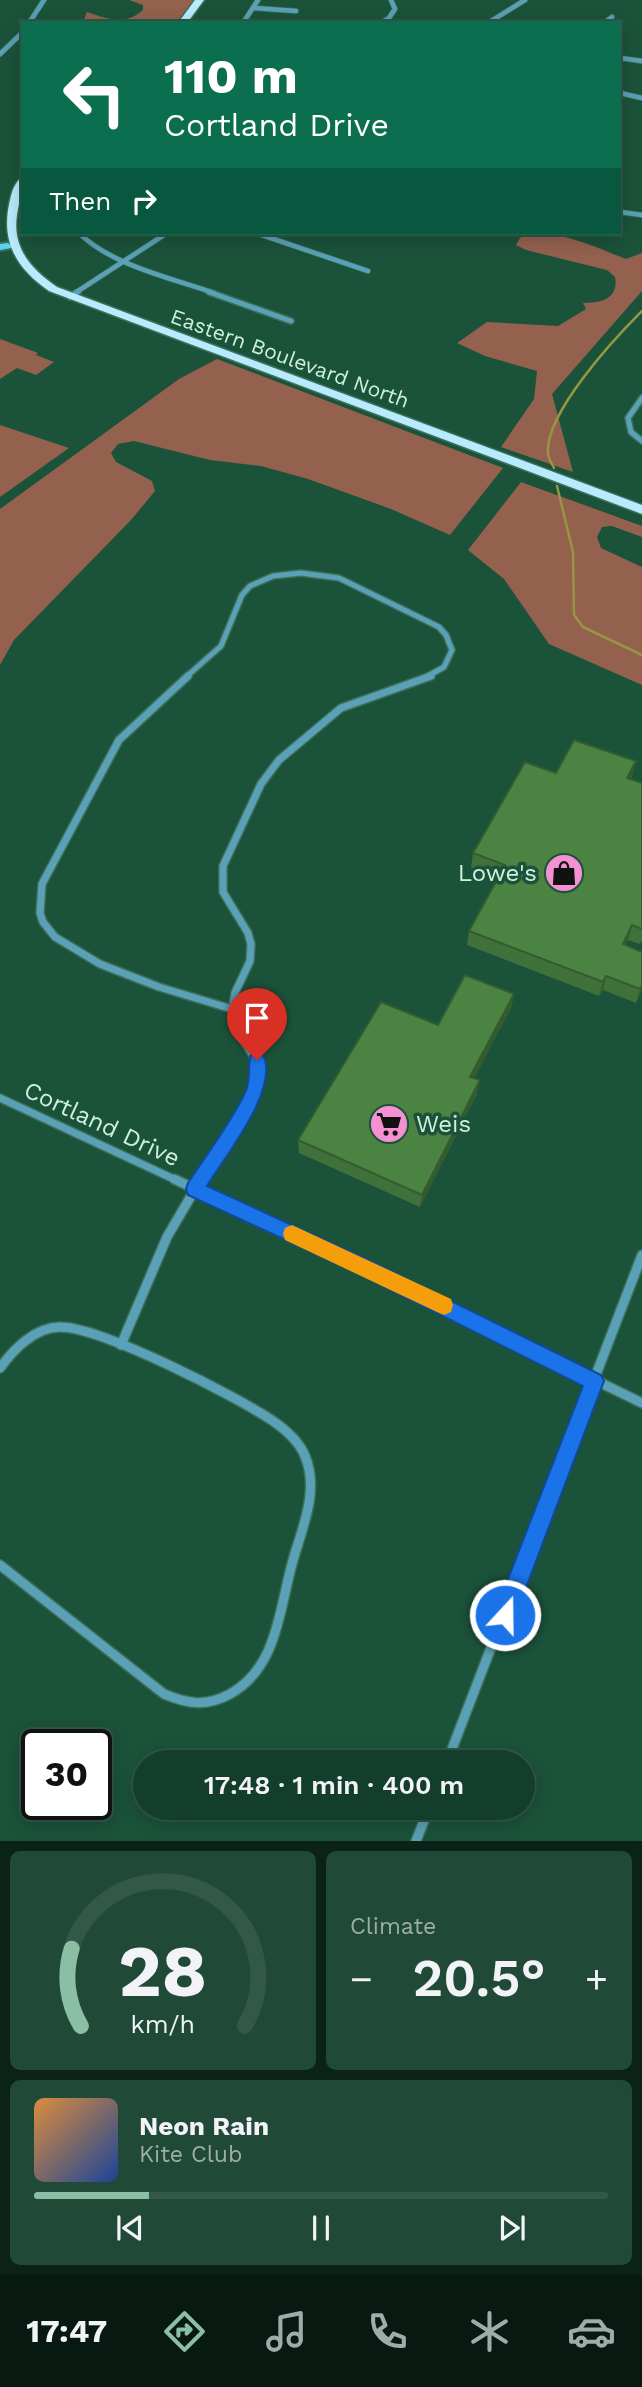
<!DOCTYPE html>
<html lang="en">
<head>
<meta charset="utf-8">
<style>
	:root { --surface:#143e2c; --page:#214938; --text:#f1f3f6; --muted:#9daea9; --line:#335748; --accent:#8abfa5 }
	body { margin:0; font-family:"Work Sans",sans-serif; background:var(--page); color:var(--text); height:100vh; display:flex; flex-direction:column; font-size:26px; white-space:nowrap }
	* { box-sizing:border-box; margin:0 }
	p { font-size:23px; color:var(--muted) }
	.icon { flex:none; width:38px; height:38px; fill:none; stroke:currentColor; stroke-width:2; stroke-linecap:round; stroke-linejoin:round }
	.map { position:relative; height:1841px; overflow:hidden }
	.details { display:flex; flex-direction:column; gap:10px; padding:10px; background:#0b2218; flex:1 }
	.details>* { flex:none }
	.hud { position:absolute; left:21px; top:21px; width:600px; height:214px; border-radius:0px; box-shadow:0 4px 18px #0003,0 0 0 2px var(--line); background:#0b6e4f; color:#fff; overflow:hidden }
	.speed { position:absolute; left:21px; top:1729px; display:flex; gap:14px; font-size:35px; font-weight:700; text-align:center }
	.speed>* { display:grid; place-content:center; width:91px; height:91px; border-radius:50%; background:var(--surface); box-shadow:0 4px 18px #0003,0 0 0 2px var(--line); line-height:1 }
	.speed .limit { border:4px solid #111; border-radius:10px; background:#fff; color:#111 }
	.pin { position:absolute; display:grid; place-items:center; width:60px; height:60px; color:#fff; margin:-72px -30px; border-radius:50% 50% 50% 0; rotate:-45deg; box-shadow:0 0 7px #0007 }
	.pin .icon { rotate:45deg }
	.me { position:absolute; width:77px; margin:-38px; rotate:21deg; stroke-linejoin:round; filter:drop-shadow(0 0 5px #0008) }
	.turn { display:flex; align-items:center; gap:24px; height:147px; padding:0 28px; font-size:32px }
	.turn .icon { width:91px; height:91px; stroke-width:2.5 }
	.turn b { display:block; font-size:49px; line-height:60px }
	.then { display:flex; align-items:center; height:66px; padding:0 28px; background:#0003; gap:14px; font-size:26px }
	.big { font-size:52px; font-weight:600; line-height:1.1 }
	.details .card { flex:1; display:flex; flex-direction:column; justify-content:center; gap:10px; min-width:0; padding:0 24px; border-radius:10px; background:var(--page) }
	.details .dial { align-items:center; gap:0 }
	.dial svg { height:182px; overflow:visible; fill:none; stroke:var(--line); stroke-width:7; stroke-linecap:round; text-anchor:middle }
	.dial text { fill:var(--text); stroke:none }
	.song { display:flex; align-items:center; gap:21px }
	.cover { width:84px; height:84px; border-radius:10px; background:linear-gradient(135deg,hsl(30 70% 55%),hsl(220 70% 35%)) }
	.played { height:7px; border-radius:4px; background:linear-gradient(90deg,var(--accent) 20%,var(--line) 20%) }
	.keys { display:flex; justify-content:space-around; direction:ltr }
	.heat { display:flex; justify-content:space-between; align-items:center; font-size:38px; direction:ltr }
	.details .tiles { flex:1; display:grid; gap:10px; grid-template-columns:1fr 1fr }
	.card:last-child { grid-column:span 2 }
	.trip { position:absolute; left:133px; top:1750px; width:402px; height:70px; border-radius:35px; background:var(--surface); box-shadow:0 4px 18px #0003,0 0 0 2px var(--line); font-weight:600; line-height:70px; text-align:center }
	.menu { display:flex; height:112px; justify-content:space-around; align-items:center; background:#081912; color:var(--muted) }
	.menu .icon { width:49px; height:49px }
	.menu .selected { color:var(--accent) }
	.menu b { font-size:32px; color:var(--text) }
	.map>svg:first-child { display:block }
</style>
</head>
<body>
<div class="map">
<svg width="642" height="1841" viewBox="0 0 642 1841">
	<rect width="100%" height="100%" fill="#1b523a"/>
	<!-- green -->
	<g fill="#94614e">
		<path d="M129 0H194L177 23 83 22 87 12C108 19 125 26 143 10V5Z"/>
		<path d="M528 233C564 232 593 246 626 259L642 253V291L552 394 573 472 501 447 534 399 537 371 485 356 457 343 487 322 558 326 586 309 583 303C601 303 619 299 615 277L607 270 526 250 516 245 520 238Z"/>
		<path d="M0 339 38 353 36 355 54 362 36 375 17 368 0 379Z"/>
		<path d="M217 359 503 468 450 535 391 509 308 479 261 466 210 460 134 441 118 444 111 453 116 462 152 481 155 491 131 520 14 640 0 665V509L179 379Z"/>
		<path d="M0 425 69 448 0 497Z"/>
		<path d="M521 482 642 526V537L612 526 602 527 597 537 601 548 642 567V685L549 644 504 579 468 550Z"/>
	</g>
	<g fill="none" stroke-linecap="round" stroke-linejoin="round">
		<!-- stream -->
		<g stroke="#959643" stroke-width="2.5">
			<path d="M554 468C552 464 548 458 548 453 545 413 615 338 642 311"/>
			<path d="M557 486 573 552 574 615 583 627 642 655"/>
		</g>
		<!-- street-far3 casing -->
		<g stroke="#3b6f58" stroke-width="6">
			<g id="street-far3">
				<path d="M254 8 296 11"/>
				<path d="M29 23 44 0"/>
				<path d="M243 23 258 0"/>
				<path d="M381 23 389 18 395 9 391 0"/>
				<path d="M488 23 525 0"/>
				<path d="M604 23 612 17"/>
				<path d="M0 54 23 32"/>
				<path d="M620 58 642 61"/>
				<path d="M620 93 642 98"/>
				<path d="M620 212 642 215"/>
				<path d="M79 233C111 265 171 278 214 293"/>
				<path d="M256 233 368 271"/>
				<path d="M75 293 167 233"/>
			</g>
		</g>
		<!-- street-far2 casing -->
		<g stroke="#3b6f58" stroke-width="8">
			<g id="street-far2">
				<path d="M209 292 291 321"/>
				<path d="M70 297 78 292"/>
				<path d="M642 398 628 418 631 432 642 441"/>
				<path d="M186 677 221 646 242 595 250 586 273 576 301 573 339 578 439 627 446 635 452 650 444 667 426 677"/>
			</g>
		</g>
		<!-- street-far1 casing -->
		<g stroke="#3b6f58" stroke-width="10">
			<g id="street-far1">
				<path d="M188 676 119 740 42 884 40 913 43 922 55 937 100 964 159 987 232 1009"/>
				<path d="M0 1098 178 1181"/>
				<path d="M200 1181 258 1083 257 1063 237 1029 232 1010 235 993 250 961 251 944 248 933 223 892V866L261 784 279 760 341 708 431 676"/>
			</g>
		</g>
		<!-- street casing -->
		<g stroke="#3b6f58" stroke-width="12">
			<g id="street">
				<path d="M174 1179 361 1266 642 1403"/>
				<path d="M121 1345 167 1237 201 1179"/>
				<path d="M0 1368C13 1350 35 1327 60 1327 101 1327 236 1396 273 1421 286 1430 299 1441 305 1456 320 1492 301 1530 292 1564 279 1611 277 1668 230 1694 206 1707 188 1704 164 1694L0 1565"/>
				<path d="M447 1762 642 1255"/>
				<path d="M416 1841 429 1808"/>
			</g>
		</g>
		<!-- secondary casing -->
		<g stroke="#3b6f58" stroke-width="4">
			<path id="secondary" d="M8 243 12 246 11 248 0 250V244Z"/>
		</g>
		<!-- primary casing -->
		<g stroke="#3b6f58" stroke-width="3">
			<g id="primary">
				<path d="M195 0H204L187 23H178Z"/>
				<path d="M23 177C23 191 19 201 17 215 12 248 31 269 57 287L642 505V514L49 291C16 268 0 241 10 200 12 191 15 181 23 177Z"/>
			</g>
		</g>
		<!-- street-far3 -->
		<use href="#street-far3" stroke="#5aa0b6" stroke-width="4.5"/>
		<!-- street-far2 -->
		<use href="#street-far2" stroke="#5aa0b6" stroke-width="5"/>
		<!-- street-far1 -->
		<use href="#street-far1" stroke="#5aa0b6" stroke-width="7"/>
		<!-- street -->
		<use href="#street" stroke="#5aa0b6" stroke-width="9"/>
		<!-- secondary -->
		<use href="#secondary" fill="#59d1f5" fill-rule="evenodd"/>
		<!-- primary -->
		<use href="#primary" fill="#b7ebfd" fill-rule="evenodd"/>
	</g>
	<!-- wall -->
	<g fill="#40713a">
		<path d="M636 761 631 779 642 783V940L640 944 628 940 625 945 642 952V989L636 1003 603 990 599 996 467 945 469 931 498 878 471 868 473 853 556 773Z"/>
		<path d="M514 994 511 1008 474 1078 477 1094 420 1207 299 1153 298 1140 438 1025Z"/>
	</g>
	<!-- shaded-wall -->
	<g fill="#345c2f">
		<path d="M636 761 632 776 624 793 627 778Z"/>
		<path d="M632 925 628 940 619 959 623 944Z"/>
		<path d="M606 976 603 990 599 996 603 982Z"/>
		<path d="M642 985V989L636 1003 640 989Z"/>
		<path d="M514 994 511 1008 468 1090 470 1077Z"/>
		<path d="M480 1080 477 1094 420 1207 422 1195Z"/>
	</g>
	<!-- building -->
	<g fill="#4b8343" stroke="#345c2f" stroke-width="2">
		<path d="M574 740 636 761 627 778 642 783V929L632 925 623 944 642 952V985L640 989 606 976 603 982 469 931 505 865 473 853 525 762 556 773Z"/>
		<path d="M465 975 514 994 470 1077 480 1080 422 1195 298 1140 381 1002 438 1025Z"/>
	</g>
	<!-- route -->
	<path fill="#1a73e8" stroke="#114b97" stroke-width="2" d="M257 1053 263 1055C280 1089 225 1156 207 1186L368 1260 601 1375 604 1381 513 1622 505 1625 497 1622 494 1615 583 1386 355 1272 188 1195 186 1189 188 1183C207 1154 230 1124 245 1093 252 1079 247 1064 251 1055Z"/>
	<!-- slow -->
	<path fill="#f59e0b" d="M292 1225 451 1299 453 1305 451 1312 444 1315 437 1312 285 1240 283 1234 285 1228Z"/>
	<!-- icons -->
	<defs>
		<g id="shop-disc" transform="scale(2.0125)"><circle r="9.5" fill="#f591d2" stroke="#1b523a"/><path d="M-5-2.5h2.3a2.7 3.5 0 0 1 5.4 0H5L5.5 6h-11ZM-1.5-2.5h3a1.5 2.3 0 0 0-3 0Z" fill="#111"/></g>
		<g id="supermarket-disc" transform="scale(2.0125)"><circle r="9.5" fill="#f591d2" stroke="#1b523a"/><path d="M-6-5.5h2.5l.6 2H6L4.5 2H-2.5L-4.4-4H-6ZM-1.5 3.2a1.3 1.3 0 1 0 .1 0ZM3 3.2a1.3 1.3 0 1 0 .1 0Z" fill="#111"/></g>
	</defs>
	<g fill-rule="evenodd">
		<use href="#shop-disc" x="564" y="873"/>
		<use href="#supermarket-disc" x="389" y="1124"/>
	</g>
	<g text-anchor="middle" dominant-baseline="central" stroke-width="7" stroke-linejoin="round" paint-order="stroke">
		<!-- far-street labels -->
		<g font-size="21" fill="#cef1de" stroke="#1b523a">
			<text transform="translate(290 358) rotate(20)">Eastern Boulevard North</text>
		</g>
		<!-- poi labels -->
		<g font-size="24" fill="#cef1de" stroke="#1b523a" text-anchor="end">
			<text x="537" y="873">Lowe's</text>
			<text x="416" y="1124" text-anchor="start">Weis</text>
		</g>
		<!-- street labels -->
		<g font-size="24" fill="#cef1de" stroke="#1b523a">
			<text transform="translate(102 1124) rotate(25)">Cortland Drive</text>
		</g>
	</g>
</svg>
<div class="speed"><div class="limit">30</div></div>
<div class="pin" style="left:257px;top:1060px;background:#d93025"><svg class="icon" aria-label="arrive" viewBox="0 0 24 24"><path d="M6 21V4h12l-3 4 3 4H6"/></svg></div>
<svg class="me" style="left:505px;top:1615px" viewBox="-20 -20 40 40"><circle r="17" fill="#1a73e8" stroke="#fff" stroke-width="3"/><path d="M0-11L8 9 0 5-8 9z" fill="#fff"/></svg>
<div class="trip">17:48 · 1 min · 400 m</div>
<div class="hud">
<div class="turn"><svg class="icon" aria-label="left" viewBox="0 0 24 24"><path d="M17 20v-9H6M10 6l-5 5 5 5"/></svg><div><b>110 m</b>Cortland Drive</div></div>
<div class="then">Then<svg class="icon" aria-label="right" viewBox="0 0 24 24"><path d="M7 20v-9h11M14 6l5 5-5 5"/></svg></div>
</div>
</div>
<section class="details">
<div class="tiles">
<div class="card dial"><svg viewBox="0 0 100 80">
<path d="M14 69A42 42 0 1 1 86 69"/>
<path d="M14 69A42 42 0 0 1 10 35" stroke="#8abfa5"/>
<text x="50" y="56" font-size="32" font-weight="700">28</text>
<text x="50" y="72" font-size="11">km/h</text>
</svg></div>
<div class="card"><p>Climate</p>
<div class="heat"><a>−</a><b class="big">20.5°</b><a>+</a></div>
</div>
<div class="card">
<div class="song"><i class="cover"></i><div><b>Neon Rain</b><p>Kite Club</p></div></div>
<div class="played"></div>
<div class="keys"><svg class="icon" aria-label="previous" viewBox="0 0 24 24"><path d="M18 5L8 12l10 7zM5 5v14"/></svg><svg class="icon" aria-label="pause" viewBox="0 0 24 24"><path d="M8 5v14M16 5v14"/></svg><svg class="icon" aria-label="next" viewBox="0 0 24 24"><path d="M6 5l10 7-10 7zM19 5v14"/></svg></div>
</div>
</div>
</section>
<nav class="menu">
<b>17:47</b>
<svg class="icon selected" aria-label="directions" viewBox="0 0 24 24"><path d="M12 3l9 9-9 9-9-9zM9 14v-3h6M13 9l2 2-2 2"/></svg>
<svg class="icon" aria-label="music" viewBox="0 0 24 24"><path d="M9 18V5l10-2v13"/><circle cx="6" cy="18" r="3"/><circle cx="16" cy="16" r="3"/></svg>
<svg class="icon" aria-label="phone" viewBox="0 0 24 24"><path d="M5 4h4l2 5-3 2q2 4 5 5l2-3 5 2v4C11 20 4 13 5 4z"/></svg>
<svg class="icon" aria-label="climate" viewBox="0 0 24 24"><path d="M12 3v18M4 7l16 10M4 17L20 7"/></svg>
<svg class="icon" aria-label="car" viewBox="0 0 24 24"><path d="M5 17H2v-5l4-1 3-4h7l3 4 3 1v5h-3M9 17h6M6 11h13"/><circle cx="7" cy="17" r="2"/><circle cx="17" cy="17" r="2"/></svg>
</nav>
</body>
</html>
